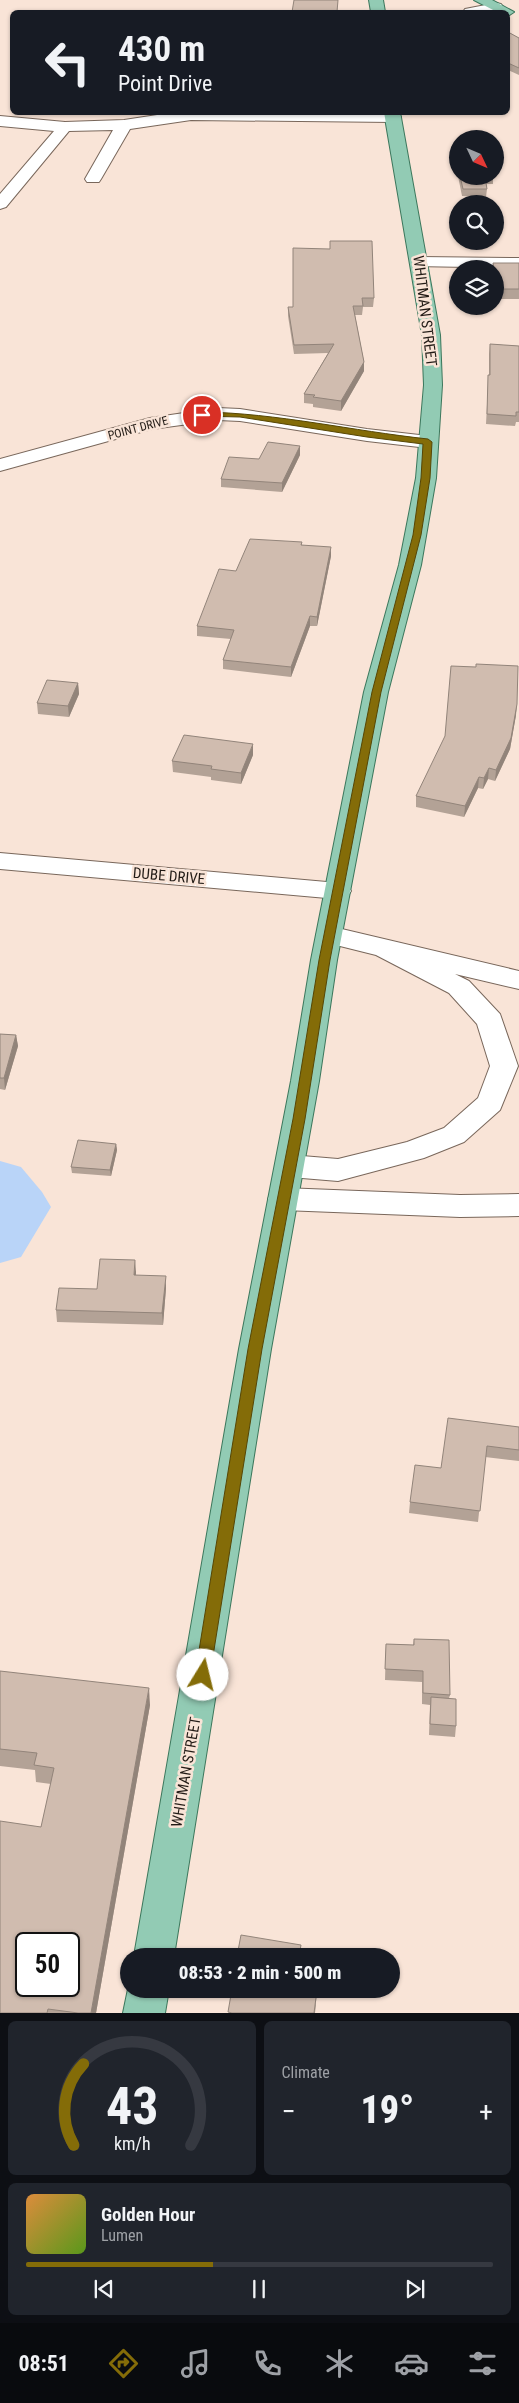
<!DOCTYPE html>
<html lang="en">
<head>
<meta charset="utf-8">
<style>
	:root { --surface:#171b24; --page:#20242c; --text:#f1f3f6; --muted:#9ea1a6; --line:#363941; --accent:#846c08 }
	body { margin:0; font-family:"Roboto Condensed",sans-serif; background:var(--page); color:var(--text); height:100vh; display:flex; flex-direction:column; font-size:19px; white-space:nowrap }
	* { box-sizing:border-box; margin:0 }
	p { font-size:16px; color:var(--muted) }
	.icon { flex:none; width:28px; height:28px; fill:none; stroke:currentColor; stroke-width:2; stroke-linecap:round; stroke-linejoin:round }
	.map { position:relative; height:2013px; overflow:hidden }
	.side { display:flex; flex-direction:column; gap:8px; padding:8px; background:#0d0f14; flex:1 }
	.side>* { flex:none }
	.top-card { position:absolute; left:10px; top:10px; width:500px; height:105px; border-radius:8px; box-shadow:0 1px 4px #0004; background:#171b24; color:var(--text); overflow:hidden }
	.needle { width:32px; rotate:134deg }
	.fabs { position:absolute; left:449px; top:130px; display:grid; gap:10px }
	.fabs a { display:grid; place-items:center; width:55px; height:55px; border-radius:50%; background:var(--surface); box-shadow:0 1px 4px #0004; font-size:25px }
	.speed { position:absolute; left:15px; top:1932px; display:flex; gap:10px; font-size:25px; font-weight:700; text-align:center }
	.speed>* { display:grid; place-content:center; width:65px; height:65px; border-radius:50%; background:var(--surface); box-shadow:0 1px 4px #0004; line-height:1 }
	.speed .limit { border:2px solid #111; border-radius:8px; background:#fff; color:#111 }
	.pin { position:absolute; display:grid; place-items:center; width:42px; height:42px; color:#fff; margin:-21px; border:2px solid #fff; border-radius:50%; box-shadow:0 1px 5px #0007 }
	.me { position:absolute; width:55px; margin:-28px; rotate:9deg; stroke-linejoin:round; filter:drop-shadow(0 0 4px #0008) }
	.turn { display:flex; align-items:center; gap:18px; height:105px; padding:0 25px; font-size:22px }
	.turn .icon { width:65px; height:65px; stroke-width:2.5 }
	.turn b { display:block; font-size:35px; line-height:42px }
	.big { font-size:38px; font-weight:800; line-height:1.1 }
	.side .widget { flex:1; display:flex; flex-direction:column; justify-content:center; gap:8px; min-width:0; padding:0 18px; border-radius:8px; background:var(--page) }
	.side .dial { align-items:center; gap:0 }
	.dial svg { height:130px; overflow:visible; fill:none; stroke:var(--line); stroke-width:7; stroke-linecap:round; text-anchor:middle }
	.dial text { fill:var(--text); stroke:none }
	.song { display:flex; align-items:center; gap:15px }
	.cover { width:60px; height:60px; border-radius:8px; background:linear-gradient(135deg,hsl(30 70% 55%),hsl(90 70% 35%)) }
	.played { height:5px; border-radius:2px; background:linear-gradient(90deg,var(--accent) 40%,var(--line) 40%) }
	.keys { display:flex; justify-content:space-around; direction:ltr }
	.heat { display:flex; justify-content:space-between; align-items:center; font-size:28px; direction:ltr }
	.side .tiles { flex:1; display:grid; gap:8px; grid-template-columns:1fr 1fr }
	.widget:last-child { grid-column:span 2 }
	.trip { position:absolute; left:120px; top:1948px; width:280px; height:50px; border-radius:25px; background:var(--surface); box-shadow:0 1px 4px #0004; font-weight:800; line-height:50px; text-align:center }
	.dock { display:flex; height:80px; justify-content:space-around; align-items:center; background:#090b0e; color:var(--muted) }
	.dock .icon { width:35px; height:35px }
	.dock .selected { color:var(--accent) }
	.dock b { font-size:22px; color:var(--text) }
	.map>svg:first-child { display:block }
</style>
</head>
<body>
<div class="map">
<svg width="519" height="2013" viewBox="0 0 519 2013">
	<rect width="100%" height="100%" fill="#f9e4d7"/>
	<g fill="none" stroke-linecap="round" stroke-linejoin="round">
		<!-- river -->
		<path fill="#b9d4f8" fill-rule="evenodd" d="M0 1161 21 1167 42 1192 51 1207 21 1257 0 1263Z"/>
		<!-- minor casing -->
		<g stroke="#79675b" stroke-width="2">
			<g id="minor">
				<path d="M496 3 501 4 503 7 501 10 489 12H463L465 9Z"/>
				<path d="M177 112H393L401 117 393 122 191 120 130 129 101 179 99 182H87L85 179 113 130 69 131 6 207 0 209V194L54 131 0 126V116L65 122 124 120Z"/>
				<path d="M420 257 519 258V268L414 266 411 262 414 258Z"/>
				<path d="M218 408 240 409 367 429 428 436 435 438 438 442 435 446 428 448 367 441 240 421 218 420 152 429 0 471V459L150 418Z"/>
				<path d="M0 853 338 883 347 885 351 891 347 897 338 899 0 869Z"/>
				<path d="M329 926 519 971V989L455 974 469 981 500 1014 518 1066 500 1110 464 1142 424 1158 338 1181 290 1177 280 1174 275 1166 280 1158 290 1155 338 1159 407 1142 444 1128 478 1098 490 1066 477 1024 449 993 376 955 320 941 316 935 320 929Z"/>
				<path d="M283 1188 460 1195 519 1194V1216L460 1217 283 1210 272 1207 268 1199 272 1191Z"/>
			</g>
		</g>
		<!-- major casing -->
		<g stroke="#3c775c" stroke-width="2">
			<g id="major">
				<path d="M369 0H383L385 12H371Z"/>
				<path d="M474 0H492L514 12 508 16V12H497Z"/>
				<path d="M384 112H400L440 335 442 385 436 478 421 565 388 692 337 960 319 1081 271 1349 174 1956H134L239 1349 291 1081 311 960 364 692 399 565 416 478 424 385 422 335Z"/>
				<path d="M128 1989H169L165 2013H123Z"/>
			</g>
		</g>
		<!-- minor -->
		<use href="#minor" fill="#fff" fill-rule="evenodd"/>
		<!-- major -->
		<use href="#major" fill="#92cbb4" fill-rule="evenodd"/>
	</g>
	<!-- wall -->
	<g fill="#b3a296">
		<path d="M508 32 519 38V75L508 70Z"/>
		<path d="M454 151H458V176L453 159Z"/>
		<path d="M458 176H493V184H486L487 189 486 197 462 196Z"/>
		<path d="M293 248 374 298 373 307H363L362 315H355L364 362V371L341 411 313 407V404L304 403V394L328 353 294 354 288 316V307H293Z"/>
		<path d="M493 263H519V299H497L495 287V269H492Z"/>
		<path d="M490 344 519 346V422H516L515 426 486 424 488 385V375H489V354Z"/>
		<path d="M300 446V455L282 492 221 487V479L259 459Z"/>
		<path d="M302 542V545L331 556 317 626H310L291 677 223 669V660L231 639 197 636V626L236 571Z"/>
		<path d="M78 683 79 694 69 717 38 714 37 703Z"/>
		<path d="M516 715 510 749 495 781 488 779 483 789 478 788 464 817 416 807V796Z"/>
		<path d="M253 755 241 784 211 780V777L173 772 172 761Z"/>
		<path d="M0 1034 16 1035 18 1046 5 1090 0 1089Z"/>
		<path d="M116 1144 117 1150 111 1176 72 1173 71 1167Z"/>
		<path d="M136 1272V1275L166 1288 163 1325 57 1322 56 1310 97 1289Z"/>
		<path d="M519 1427V1461L485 1457 478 1522 409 1513 410 1502 441 1468Z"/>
		<path d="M414 1639 450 1695 449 1698 456 1726 455 1737 429 1735 430 1705 422 1704V1682L385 1680 386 1644 413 1645Z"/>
		<path d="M0 1671 150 1705 96 2013H0L51 1784 36 1782 35 1770 0 1766Z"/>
	</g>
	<!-- shaded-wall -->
	<g fill="#92847a">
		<path d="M364 362V371L341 411V401Z"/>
		<path d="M300 446V455L282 492V483Z"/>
		<path d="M331 547V556L317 626V617Z"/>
		<path d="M310 616V626L291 677V667Z"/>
		<path d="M78 683 79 694 69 717 68 706Z"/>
		<path d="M517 704 516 715 510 749 495 781 496 770Z"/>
		<path d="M253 744V755L241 784V773Z"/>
		<path d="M489 768 488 779 483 789 484 778Z"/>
		<path d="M479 777 478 788 464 817 465 806Z"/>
		<path d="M16 1035 18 1046 5 1090 4 1078Z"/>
		<path d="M116 1144 117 1150 111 1176 110 1170Z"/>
		<path d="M135 1260 136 1272 135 1287 134 1275Z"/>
		<path d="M166 1276V1288L163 1325 162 1313Z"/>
		<path d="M149 1688 150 1705 96 2013H91Z"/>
		<path d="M317 1990 315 2013H314Z"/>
	</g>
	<!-- building -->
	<g fill="#d0bcaf" stroke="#92847a" fill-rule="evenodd">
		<path d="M294 0H338L337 12H292Z"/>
		<path d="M508 32 519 38V68L508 63Z"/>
		<path d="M454 151H458V167Z"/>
		<path d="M460 176H493V177H485L487 189H463Z"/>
		<path d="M330 241H372L374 298H362L363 306H353L364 362 341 401 313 397 315 395 304 394 334 344 294 345 288 307H293V248L330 249Z"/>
		<path d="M493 263H519V289H498L495 274V269H494Z"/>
		<path d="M490 344 519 346V412H516V416L487 414 488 375H490Z"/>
		<path d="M268 442 300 446 282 483 221 479 229 457 259 459Z"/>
		<path d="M250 539 302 542 301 545 331 547 317 617 310 616 291 667 223 660 234 630 197 626 219 569 236 571Z"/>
		<path d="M476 664 518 666 517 704 511 738 496 770 489 768 484 778 479 777 465 806 416 796 445 736 451 666 476 667Z"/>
		<path d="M47 680 78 683 68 706 37 703Z"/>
		<path d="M184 735 253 744 241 773 211 769 212 766 172 761Z"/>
		<path d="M0 1034 16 1035 4 1078H0Z"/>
		<path d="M78 1140 116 1144 110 1170 71 1167Z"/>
		<path d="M100 1259 135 1260 134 1275 166 1276 162 1313 56 1310 59 1288 97 1289Z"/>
		<path d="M448 1418 519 1427V1450L487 1446 480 1511 410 1502 415 1465 441 1468Z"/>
		<path d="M414 1639 449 1640 450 1695 423 1693V1671L385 1669 386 1644 414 1645Z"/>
		<path d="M0 1671 149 1688 91 2013H78L48 2009 47 2013H0V1821L41 1827 54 1768 34 1765 37 1753 0 1749ZM26 1944H69V1986H26Z"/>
		<path d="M431 1697 456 1699V1726L430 1724Z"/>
		<path d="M241 1935 301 1945 299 1956H237Z"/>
		<path d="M232 1989H306L317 1990 314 2013H232L228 2012Z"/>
	</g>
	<!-- route -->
	<path fill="#846c08" stroke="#564605" d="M202 412C277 413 353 431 428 439L432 442 430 478 421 535 381 692 330 960 305 1119 262 1349 210 1675 208 1680 203 1682 197 1680 195 1675 248 1349 293 1119 319 960 372 692 413 535 421 478 423 444 367 437 240 417 199 416 198 415Z"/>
	<g text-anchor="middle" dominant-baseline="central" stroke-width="5" stroke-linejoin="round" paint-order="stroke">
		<!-- far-street labels -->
		<g font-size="12" fill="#221b16" stroke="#f9e4d7">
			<text transform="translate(138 428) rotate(-15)">POINT DRIVE</text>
		</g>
		<!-- street labels -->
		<g font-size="15" fill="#221b16" stroke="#f9e4d7">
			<text transform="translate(425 311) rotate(83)">WHITMAN STREET</text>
			<text transform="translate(169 876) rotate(5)">DUBE DRIVE</text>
			<text transform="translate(186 1772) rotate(-80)">WHITMAN STREET</text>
		</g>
	</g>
</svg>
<div class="fabs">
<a><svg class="needle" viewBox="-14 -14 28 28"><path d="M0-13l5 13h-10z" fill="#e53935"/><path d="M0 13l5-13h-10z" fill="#9ea1a6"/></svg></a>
<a><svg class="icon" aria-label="search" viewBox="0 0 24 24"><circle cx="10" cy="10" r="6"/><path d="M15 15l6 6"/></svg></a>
<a><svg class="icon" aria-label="layers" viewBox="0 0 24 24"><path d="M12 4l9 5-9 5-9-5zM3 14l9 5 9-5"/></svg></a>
</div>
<div class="speed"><div class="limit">50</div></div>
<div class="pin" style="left:202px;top:415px;background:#d93025"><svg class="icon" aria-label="arrive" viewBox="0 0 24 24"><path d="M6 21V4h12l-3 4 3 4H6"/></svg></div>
<svg class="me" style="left:203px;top:1675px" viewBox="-20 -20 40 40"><circle r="19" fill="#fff"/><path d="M0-13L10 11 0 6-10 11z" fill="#846c08"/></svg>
<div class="trip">08:53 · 2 min · 500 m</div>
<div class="top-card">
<div class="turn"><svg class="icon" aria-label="left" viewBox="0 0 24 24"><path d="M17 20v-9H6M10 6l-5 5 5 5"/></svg><div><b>430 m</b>Point Drive</div></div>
</div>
</div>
<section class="side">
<div class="tiles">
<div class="widget dial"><svg viewBox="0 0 100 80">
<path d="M14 69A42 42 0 1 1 86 69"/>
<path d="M14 69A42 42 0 0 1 20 19" stroke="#846c08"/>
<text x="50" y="56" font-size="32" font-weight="700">43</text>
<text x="50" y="72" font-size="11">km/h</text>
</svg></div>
<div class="widget"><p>Climate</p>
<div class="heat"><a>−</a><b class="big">19°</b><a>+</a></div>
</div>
<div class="widget">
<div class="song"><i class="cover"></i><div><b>Golden Hour</b><p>Lumen</p></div></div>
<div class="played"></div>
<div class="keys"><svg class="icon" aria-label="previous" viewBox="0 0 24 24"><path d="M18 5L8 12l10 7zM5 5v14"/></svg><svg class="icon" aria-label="pause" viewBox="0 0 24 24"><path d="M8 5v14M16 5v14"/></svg><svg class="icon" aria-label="next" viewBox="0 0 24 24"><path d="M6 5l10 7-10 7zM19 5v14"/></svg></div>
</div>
</div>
</section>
<nav class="dock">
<b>08:51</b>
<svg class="icon selected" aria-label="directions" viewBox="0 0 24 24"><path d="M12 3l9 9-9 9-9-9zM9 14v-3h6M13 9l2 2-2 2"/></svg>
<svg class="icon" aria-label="music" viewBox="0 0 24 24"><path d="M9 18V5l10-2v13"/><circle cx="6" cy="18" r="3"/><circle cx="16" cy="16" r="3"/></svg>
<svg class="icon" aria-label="phone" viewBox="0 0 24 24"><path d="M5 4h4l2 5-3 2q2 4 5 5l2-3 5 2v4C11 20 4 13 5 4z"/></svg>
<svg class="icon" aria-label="climate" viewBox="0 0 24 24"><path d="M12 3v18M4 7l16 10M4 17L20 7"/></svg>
<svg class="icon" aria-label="car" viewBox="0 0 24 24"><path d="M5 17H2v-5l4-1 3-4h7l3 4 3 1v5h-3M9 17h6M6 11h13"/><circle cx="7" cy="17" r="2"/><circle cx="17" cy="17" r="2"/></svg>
<svg class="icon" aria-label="filters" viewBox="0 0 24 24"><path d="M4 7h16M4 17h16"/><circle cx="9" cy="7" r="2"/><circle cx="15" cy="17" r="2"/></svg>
</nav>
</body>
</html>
